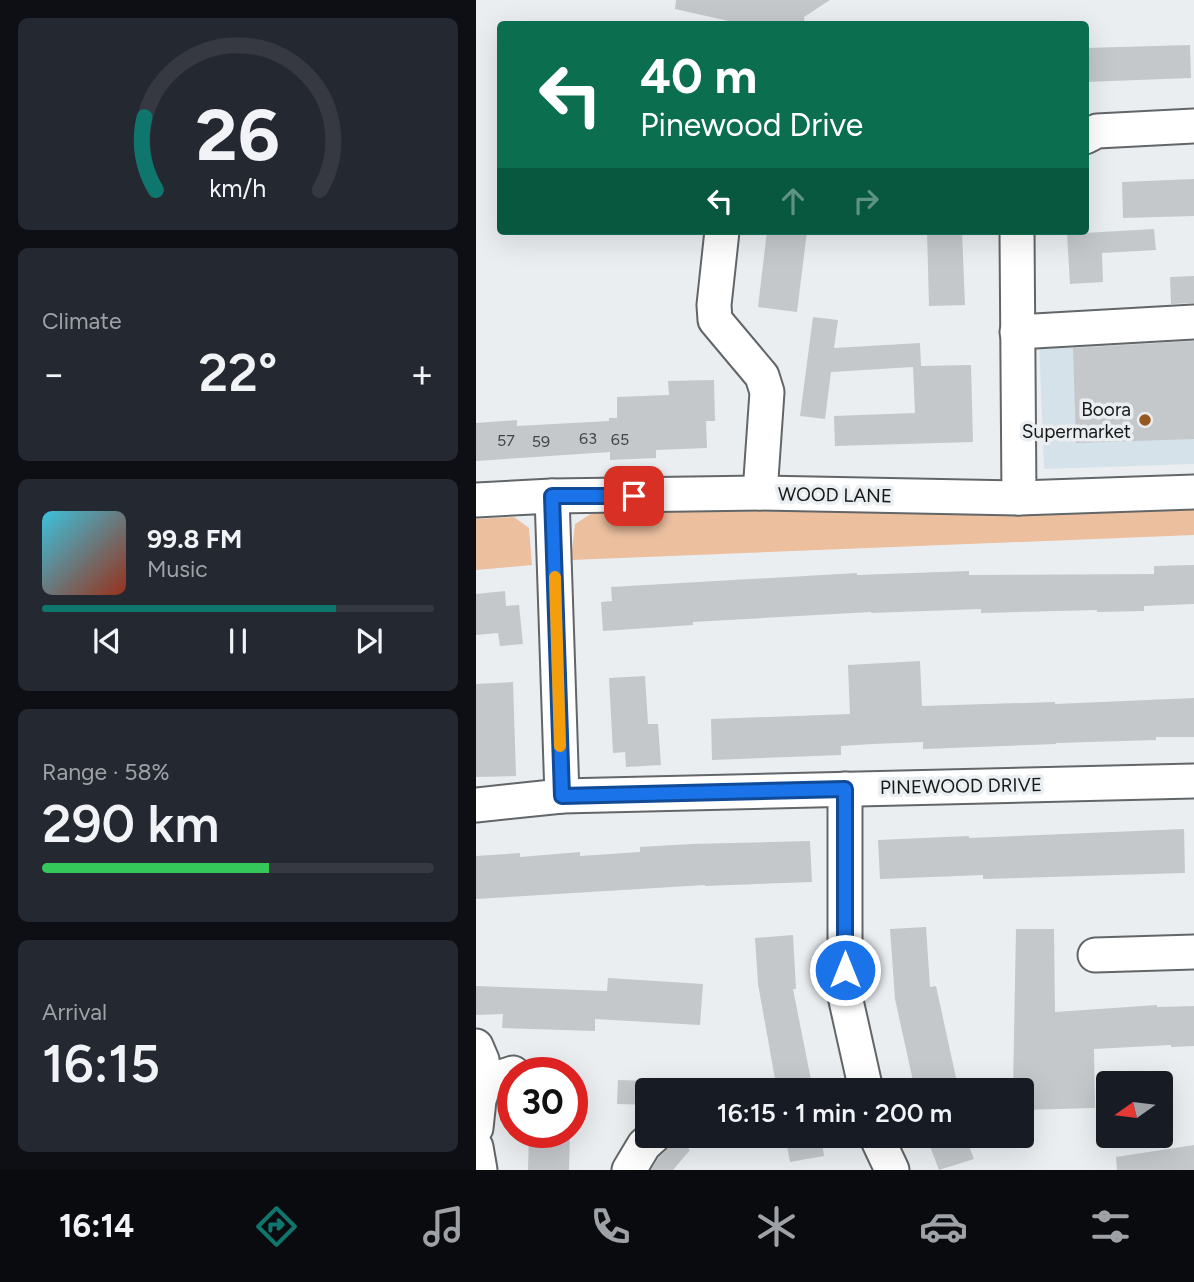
<!DOCTYPE html>
<html lang="en">
<head>
<meta charset="utf-8">
<style>
	:root { --surface:#171b24; --page:#242831; --text:#f1f3f6; --muted:#9ea1a6; --line:#363941; --accent:#0f766e }
	body { margin:0; font-family:Figtree,sans-serif; background:var(--page); color:var(--text); height:100vh; display:flex; flex-direction:column; font-size:26px; white-space:nowrap }
	* { box-sizing:border-box; margin:0 }
	p { font-size:23px; color:var(--muted) }
	.icon { flex:none; width:38px; height:38px; fill:none; stroke:currentColor; stroke-width:2; stroke-linecap:round; stroke-linejoin:round }
	.map { position:relative; flex:1; overflow:hidden }
	.sheet { display:flex; flex-direction:column; gap:18px; padding:18px; background:#0d0f14; width:476px }
	.sheet>* { flex:none }
	.top-card { position:absolute; left:21px; top:21px; width:592px; height:214px; border-radius:7px; box-shadow:0 7px 28px #0002; background:#0b6e4f; color:#fff; overflow:hidden }
	.needle { width:46px; rotate:256deg }
	.controls { position:absolute; left:620px; top:1071px; display:grid; gap:14px }
	.controls a { display:grid; place-items:center; width:77px; height:77px; border-radius:7px; background:var(--surface); box-shadow:0 7px 28px #0002; font-size:35px }
	.speed { position:absolute; left:21px; top:1057px; display:flex; gap:14px; font-size:35px; font-weight:700; text-align:center }
	.speed>* { display:grid; place-content:center; width:91px; height:91px; border-radius:50%; background:var(--surface); box-shadow:0 7px 28px #0002; line-height:1 }
	.speed .limit { border:10px solid #d22; background:#fff; color:#111 }
	.pin { position:absolute; display:grid; place-items:center; width:60px; height:60px; color:#fff; margin:-30px; border-radius:14px; box-shadow:0 4px 10px #0006 }
	.me { position:absolute; width:77px; margin:-38px; rotate:0deg; stroke-linejoin:round; filter:drop-shadow(0 0 5px #0008) }
	.turn { display:flex; align-items:center; gap:24px; height:147px; padding:0 28px; font-size:32px }
	.turn .icon { width:91px; height:91px; stroke-width:2.5 }
	.turn b { display:block; font-size:49px; line-height:60px }
	.lanes { display:flex; align-items:center; height:66px; padding:0 28px; background:#0003; justify-content:center; gap:35px; direction:ltr }
	.lanes .off { opacity:.35 }
	.big { font-size:52px; font-weight:600; line-height:1.1 }
	.sheet .card { flex:1; display:flex; flex-direction:column; justify-content:center; gap:10px; min-width:0; padding:0 24px; border-radius:10px; background:var(--page) }
	.sheet .dial { align-items:center; gap:0 }
	.dial svg { height:182px; overflow:visible; fill:none; stroke:var(--line); stroke-width:7; stroke-linecap:round; text-anchor:middle }
	.dial text { fill:var(--text); stroke:none }
	.song { display:flex; align-items:center; gap:21px }
	.cover { width:84px; height:84px; border-radius:10px; background:linear-gradient(135deg,hsl(190 70% 55%),hsl(10 70% 35%)) }
	.played { height:7px; border-radius:4px; background:linear-gradient(90deg,var(--accent) 75%,var(--line) 75%) }
	.keys { display:flex; justify-content:space-around; direction:ltr }
	.heat { display:flex; justify-content:space-between; align-items:center; font-size:38px; direction:ltr }
	.charge { height:10px; border-radius:5px; background:linear-gradient(90deg,#34c759 58%,var(--line) 0) }
	.trip { position:absolute; left:159px; top:1078px; width:399px; height:70px; border-radius:7px; background:var(--surface); box-shadow:0 7px 28px #0002; font-weight:600; line-height:70px; text-align:center }
	.menu { display:flex; height:112px; justify-content:space-around; align-items:center; background:#090b0e; color:var(--muted) }
	.menu .icon { width:49px; height:49px }
	.menu .on { color:var(--accent) }
	.menu b { font-size:32px; color:var(--text) }
	main { display:flex; flex:1; min-height:0 }
	.map>svg:first-child { display:block }
</style>
</head>
<body>
<main>
<section class="sheet">
<div class="card dial"><svg viewBox="0 0 100 80">
<path d="M14 69A42 42 0 1 1 86 69"/>
<path d="M14 69A42 42 0 0 1 9 37" stroke="#0f766e"/>
<text x="50" y="56" font-size="32" font-weight="700">26</text>
<text x="50" y="72" font-size="11">km/h</text>
</svg></div>
<div class="card"><p>Climate</p>
<div class="heat"><a>−</a><b class="big">22°</b><a>+</a></div>
</div>
<div class="card">
<div class="song"><i class="cover"></i><div><b>99.8 FM</b><p>Music</p></div></div>
<div class="played"></div>
<div class="keys"><svg class="icon" aria-label="previous" viewBox="0 0 24 24"><path d="M18 5L8 12l10 7zM5 5v14"/></svg><svg class="icon" aria-label="pause" viewBox="0 0 24 24"><path d="M8 5v14M16 5v14"/></svg><svg class="icon" aria-label="next" viewBox="0 0 24 24"><path d="M6 5l10 7-10 7zM19 5v14"/></svg></div>
</div>
<div class="card"><p>Range · 58%</p><b class="big">290 km</b><div class="charge"></div></div>
<div class="card"><p>Arrival</p><b class="big">16:15</b></div>
</section>
<div class="map">
<svg width="718" height="1170" viewBox="0 0 718 1170">
	<rect width="100%" height="100%" fill="#eaeef1"/>
	<!-- built -->
	<path fill="#d6e2e9" d="M718 311V464L568 469 562 316Z"/>
	<!-- green -->
	<g fill="#ecbf9f">
		<path d="M718 504V535L95 560 99 524 121 510Z"/>
		<path d="M38 517 53 528 56 565 0 570V519Z"/>
	</g>
	<!-- building -->
	<g fill="#c4c8cb">
		<path d="M200 0H354L328 17 329 24H266L199 9Z"/>
		<path d="M714 45 715 78 609 82V48Z"/>
		<path d="M718 179V216L647 218 646 182Z"/>
		<path d="M678 229 680 250 626 253 627 282 594 284 591 234Z"/>
		<path d="M291 231H331L321 312 282 307Z"/>
		<path d="M451 231H486L489 305 453 306Z"/>
		<path d="M718 276V303L695 304 694 277Z"/>
		<path d="M337 317 362 320 358 348 444 343 445 366 495 365 497 442 359 446 358 416 439 413 437 367 355 372 349 419 324 416Z"/>
		<path d="M718 341V439L600 443 597 348Z"/>
		<path d="M238 380 239 421H230L231 448 180 450V458L134 460V452L0 461V423L41 420V426L133 421V418H141V397L193 395 192 381Z"/>
		<path d="M718 565V604L668 606V611L621 612V610L505 613V609L395 613V612L217 622V625L127 631 125 602 136 601 135 587 381 573V575L493 571V575L678 574V566Z"/>
		<path d="M29 591 30 606 43 605 47 644 24 646 22 633 0 635V594Z"/>
		<path d="M444 661 446 706 579 702V704L718 698V737H680V740L580 743V744L447 749V742L397 744 365 746V755L236 760 235 719 374 714 372 665Z"/>
		<path d="M169 676 172 724H182L185 765 150 767 149 752 137 753 133 678Z"/>
		<path d="M37 682 40 776 0 777V684Z"/>
		<path d="M708 829 709 873 507 879V875L404 879 402 840 493 836V838Z"/>
		<path d="M334 841 336 882 229 886V885L0 899V856L44 853V857L104 852V856L164 852V847L214 844Z"/>
		<path d="M450 927 454 987 460 986 482 1087 468 1090H439L419 999 414 929Z"/>
		<path d="M540 929H578L579 1012 681 1005V1007L718 1006V1046L695 1047V1045L618 1049 619 1108 546 1110V1090H537Z"/>
		<path d="M317 935 320 989H317L337 1090H301L282 984 279 938Z"/>
		<path d="M132 978 227 984 224 1025 119 1019V1031L26 1028 27 1014 0 1015V986L131 991Z"/>
		<path d="M142 1080 172 1081V1105L141 1104Z"/>
		<path d="M53 1132H94L93 1170H52Z"/>
		<path d="M197 1136 214 1150 197 1170H175L183 1157 191 1150 196 1143Z"/>
		<path d="M309 1136H345L348 1156 314 1162Z"/>
		<path d="M450 1136H489L498 1159 463 1170Z"/>
		<path d="M718 1145V1170H641L640 1157Z"/>
	</g>
	<g fill="none" stroke-linecap="round" stroke-linejoin="round">
		<!-- minor casing -->
		<g stroke="#626668" stroke-width="37">
			<g id="minor">
				<path d="M609 137 621 131 718 126"/>
				<path d="M246 231 238 305 239 320 286 376 291 392 284 493"/>
				<path d="M541 231 543 498"/>
				<path d="M541 332 718 322"/>
				<path d="M76 496 86 796"/>
				<path d="M0 500 76 496 284 493 543 498 718 492"/>
				<path d="M369 789V996L390 1090"/>
				<path d="M0 805 86 796 718 781"/>
				<path d="M619 955 718 952"/>
				<path d="M0 1046 6 1060 9 1082 3 1100 0 1128"/>
				<path d="M9 1082 37 1073"/>
				<path d="M400 1136 416 1170"/>
				<path d="M0 1147 4 1170"/>
				<path d="M153 1170 168 1145 178 1136"/>
			</g>
		</g>
		<!-- minor -->
		<use href="#minor" stroke="#fff" stroke-width="33"/>
	</g>
	<g fill="none" stroke-linecap="round" stroke-linejoin="round">
		<!-- route casing -->
		<g stroke="#114b97" stroke-width="18">
			<path id="route" d="M158 496H76L86 796 369 789V970"/>
		</g>
		<!-- route -->
		<use href="#route" stroke="#1a73e8" stroke-width="12"/>
		<!-- slow -->
		<path stroke="#f59e0b" stroke-width="12" d="M79 577 84 746"/>
	</g>
	<!-- markers -->
	<circle fill="#975821" stroke="#eaeef1" stroke-width="2.5" cx="669" cy="420" r="7"/>
	<g text-anchor="middle" dominant-baseline="central" stroke-width="7" stroke-linejoin="round" paint-order="stroke">
		<!-- number labels -->
		<g font-size="16" fill="#424546">
			<text x="112" y="438">63</text>
			<text x="144" y="439">65</text>
			<text x="30" y="440">57</text>
			<text x="65" y="441">59</text>
		</g>
		<!-- poi labels -->
		<g font-size="19" fill="#171919" stroke="#eaeef1" text-anchor="end">
			<text x="655" y="409">Boora<tspan x="655" dy="22">Supermarket</tspan></text>
		</g>
		<!-- street labels -->
		<g font-size="19" fill="#171919" stroke="#eaeef1">
			<text transform="translate(359 495) rotate(1)">WOOD LANE</text>
			<text transform="translate(485 786) rotate(-1)">PINEWOOD DRIVE</text>
		</g>
	</g>
</svg>
<div class="controls">
<a><svg class="needle" viewBox="-14 -14 28 28"><path d="M0-13l5 13h-10z" fill="#e53935"/><path d="M0 13l5-13h-10z" fill="#9ea1a6"/></svg></a>
</div>
<div class="speed"><div class="limit">30</div></div>
<div class="pin" style="left:158px;top:496px;background:#d93025"><svg class="icon" aria-label="arrive" viewBox="0 0 24 24"><path d="M6 21V4h12l-3 4 3 4H6"/></svg></div>
<svg class="me" style="left:369px;top:970px" viewBox="-20 -20 40 40"><circle r="17" fill="#1a73e8" stroke="#fff" stroke-width="3"/><path d="M0-11L8 9 0 5-8 9z" fill="#fff"/></svg>
<div class="trip">16:15 · 1 min · 200 m</div>
<div class="top-card">
<div class="turn"><svg class="icon" aria-label="left" viewBox="0 0 24 24"><path d="M17 20v-9H6M10 6l-5 5 5 5"/></svg><div><b>40 m</b>Pinewood Drive</div></div>
<div class="lanes"><svg class="icon" aria-label="left" viewBox="0 0 24 24"><path d="M17 20v-9H6M10 6l-5 5 5 5"/></svg><svg class="icon off" aria-label="ahead" viewBox="0 0 24 24"><path d="M12 20V5M6 11l6-6 6 6"/></svg><svg class="icon off" aria-label="right" viewBox="0 0 24 24"><path d="M7 20v-9h11M14 6l5 5-5 5"/></svg></div>
</div>
</div>
</main>
<nav class="menu">
<b>16:14</b>
<svg class="icon on" aria-label="directions" viewBox="0 0 24 24"><path d="M12 3l9 9-9 9-9-9zM9 14v-3h6M13 9l2 2-2 2"/></svg>
<svg class="icon" aria-label="music" viewBox="0 0 24 24"><path d="M9 18V5l10-2v13"/><circle cx="6" cy="18" r="3"/><circle cx="16" cy="16" r="3"/></svg>
<svg class="icon" aria-label="phone" viewBox="0 0 24 24"><path d="M5 4h4l2 5-3 2q2 4 5 5l2-3 5 2v4C11 20 4 13 5 4z"/></svg>
<svg class="icon" aria-label="climate" viewBox="0 0 24 24"><path d="M12 3v18M4 7l16 10M4 17L20 7"/></svg>
<svg class="icon" aria-label="car" viewBox="0 0 24 24"><path d="M5 17H2v-5l4-1 3-4h7l3 4 3 1v5h-3M9 17h6M6 11h13"/><circle cx="7" cy="17" r="2"/><circle cx="17" cy="17" r="2"/></svg>
<svg class="icon" aria-label="filters" viewBox="0 0 24 24"><path d="M4 7h16M4 17h16"/><circle cx="9" cy="7" r="2"/><circle cx="15" cy="17" r="2"/></svg>
</nav>
</body>
</html>
